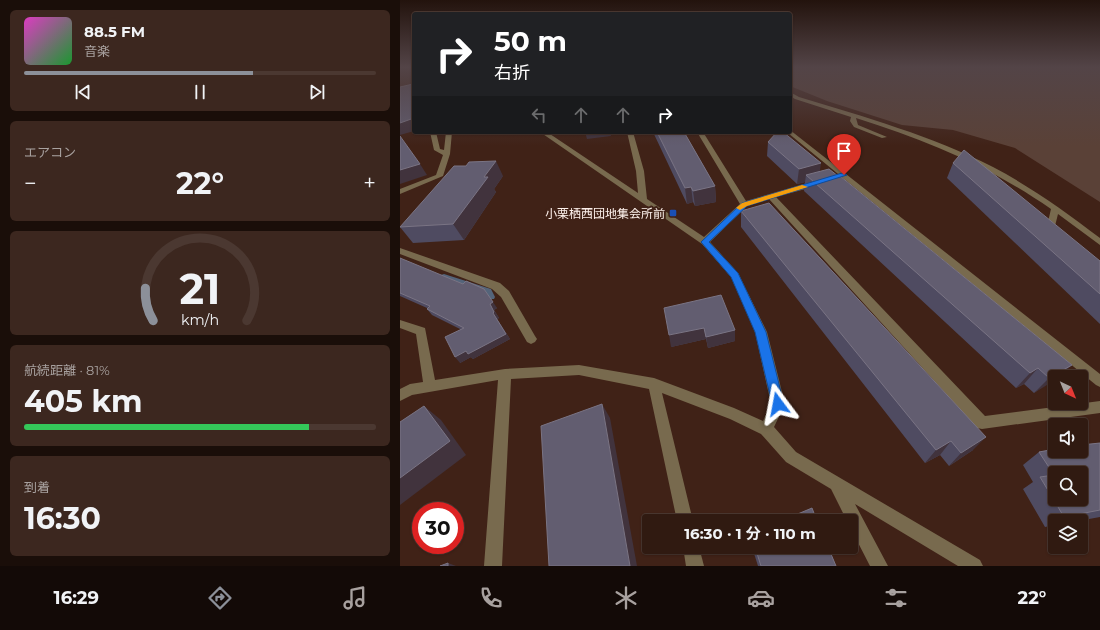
<!DOCTYPE html>
<html lang="ja">
<head>
<meta charset="utf-8">
<style>
	:root { --surface:#301a11; --page:#3c271f; --text:#f1f3f6; --muted:#a8a19f; --line:#4b3831; --accent:#8c9099 }
	body { margin:0; font-family:Montserrat,"Noto Sans JP",sans-serif; background:var(--page); color:var(--text); height:100vh; display:flex; flex-direction:column; font-size:15px; white-space:nowrap }
	* { box-sizing:border-box; margin:0 }
	p { font-size:13px; color:var(--muted) }
	.icon { flex:none; width:22px; height:22px; fill:none; stroke:currentColor; stroke-width:2; stroke-linecap:round; stroke-linejoin:round }
	.map { position:relative; flex:1; overflow:hidden }
	.panel { display:flex; flex-direction:column; gap:10px; padding:10px; background:#1a0e09; width:400px }
	.panel>* { flex:none }
	.guide { position:absolute; left:12px; top:12px; width:380px; height:122px; border-radius:4px; box-shadow:0 1px 3px #0004,0 0 0 1px var(--line); background:#202124; color:#fff; overflow:hidden }
	.needle { width:26px; rotate:137deg }
	.controls { position:absolute; left:648px; top:370px; display:grid; gap:8px }
	.controls a { display:grid; place-items:center; width:40px; height:40px; border-radius:4px; background:var(--surface); box-shadow:0 1px 3px #0004,0 0 0 1px var(--line); font-size:20px }
	.speed { position:absolute; left:12px; top:502px; display:flex; gap:8px; font-size:20px; font-weight:700; text-align:center }
	.speed>* { display:grid; place-content:center; width:52px; height:52px; border-radius:50%; background:var(--surface); box-shadow:0 1px 3px #0004,0 0 0 1px var(--line); line-height:1 }
	.speed .limit { border:6px solid #d22; background:#fff; color:#111 }
	.pin { position:absolute; display:grid; place-items:center; width:34px; height:34px; color:#fff; margin:-41px -17px; border-radius:50% 50% 50% 0; rotate:-45deg; box-shadow:0 0 4px #0007 }
	.pin .icon { rotate:45deg }
	.me { position:absolute; width:44px; margin:-22px; rotate:347deg; stroke-linejoin:round; filter:drop-shadow(0 0 3px #0008) }
	.turn { display:flex; align-items:center; gap:14px; height:84px; padding:0 16px; font-size:18px }
	.turn .icon { width:52px; height:52px; stroke-width:2.5 }
	.turn b { display:block; font-size:28px; line-height:34px }
	.lanes { display:flex; align-items:center; height:38px; padding:0 16px; background:#0003; justify-content:center; gap:20px; direction:ltr }
	.lanes .off { opacity:.35 }
	.big { font-size:30px; font-weight:700; line-height:1.1 }
	.panel .tile { flex:1; display:flex; flex-direction:column; justify-content:center; gap:6px; min-width:0; padding:0 14px; border-radius:6px; background:var(--page) }
	.panel .dial { align-items:center; gap:0 }
	.dial svg { height:104px; overflow:visible; fill:none; stroke:var(--line); stroke-width:7; stroke-linecap:round; text-anchor:middle }
	.dial text { fill:var(--text); stroke:none }
	.song { display:flex; align-items:center; gap:12px }
	.cover { width:48px; height:48px; border-radius:6px; background:linear-gradient(135deg,hsl(310 70% 55%),hsl(130 70% 35%)) }
	.played { height:4px; border-radius:2px; background:linear-gradient(90deg,var(--accent) 65%,var(--line) 65%) }
	.keys { display:flex; justify-content:space-around; direction:ltr }
	.heat { display:flex; justify-content:space-between; align-items:center; font-size:22px; direction:ltr }
	.charge { height:6px; border-radius:3px; background:linear-gradient(90deg,#34c759 81%,var(--line) 0) }
	.trip { position:absolute; left:242px; top:514px; width:216px; height:40px; border-radius:4px; background:var(--surface); box-shadow:0 1px 3px #0004,0 0 0 1px var(--line); font-weight:700; line-height:40px; text-align:center }
	.tab-bar { display:flex; height:64px; justify-content:space-around; align-items:center; background:#130a07; color:var(--muted) }
	.tab-bar .icon { width:28px; height:28px }
	.tab-bar .selected { color:var(--accent) }
	.tab-bar b { font-size:18px; color:var(--text) }
	main { display:flex; flex:1; min-height:0 }
	.map>svg:first-child { display:block }
</style>
</head>
<body>
<main>
<section class="panel">
<div class="tile">
<div class="song"><i class="cover"></i><div><b>88.5 FM</b><p>音楽</p></div></div>
<div class="played"></div>
<div class="keys"><svg class="icon" aria-label="previous" viewBox="0 0 24 24"><path d="M18 5L8 12l10 7zM5 5v14"/></svg><svg class="icon" aria-label="pause" viewBox="0 0 24 24"><path d="M8 5v14M16 5v14"/></svg><svg class="icon" aria-label="next" viewBox="0 0 24 24"><path d="M6 5l10 7-10 7zM19 5v14"/></svg></div>
</div>
<div class="tile"><p>エアコン</p>
<div class="heat"><a>−</a><b class="big">22°</b><a>+</a></div>
</div>
<div class="tile dial"><svg viewBox="0 0 100 80">
<path d="M14 69A42 42 0 1 1 86 69"/>
<path d="M14 69A42 42 0 0 1 8 44" stroke="#8c9099"/>
<text x="50" y="56" font-size="32" font-weight="700">21</text>
<text x="50" y="72" font-size="11">km/h</text>
</svg></div>
<div class="tile"><p>航続距離 · 81%</p><b class="big">405 km</b><div class="charge"></div></div>
<div class="tile"><p>到着</p><b class="big">16:30</b></div>
</section>
<div class="map">
<svg width="700" height="566" viewBox="0 0 700 566">
	<rect width="100%" height="100%" fill="#402217"/>
	<!-- green -->
	<path fill="#5a4137" d="M390 67H700V202L615 148 553 130 502 125 427 101 390 86Z"/>
	<g fill="none" stroke-linecap="round" stroke-linejoin="round">
		<!-- stream -->
		<path fill="#54647a" fill-rule="evenodd" d="M44 274 91 289 95 297 94 299H88L85 293 41 279 40 277 41 275Z"/>
		<!-- minor -->
		<g fill="#786a4e" fill-rule="evenodd">
			<rect x="11" y="67" width="3" height="1"/>
			<path d="M390 92 399 97C465 117 532 136 593 167 631 187 666 212 700 238V245L658 214 655 226 658 234 654 237 651 236 647 226 651 209C591 167 526 140 456 118L458 125 487 137 482 138 454 127 450 121 451 117 395 99 390 96Z"/>
			<path d="M390 130 700 374V387L696 385 388 133 387 132H390Z"/>
			<path d="M30 132H36L40 149 44 150 46 132H52L50 154 43 176 0 194V189L36 175 43 155 34 150Z"/>
			<path d="M140 132H147L238 193 236 171 227 132H233L244 171 247 199 304 237 340 204 297 132H303L346 201 414 181H420V185L376 197 585 416 700 401V413L582 429 577 428 369 199 347 206 310 242 338 273 367 332 385 404 374 427 396 452 580 560 583 566H558L455 504 488 566H470L451 529V521H447L431 489 386 462 361 434 330 419 262 393 293 521H277L249 389 179 375 111 379 102 566H84L98 380 12 395 0 401V389L10 384 23 382 16 334 0 328V320L25 328 35 380 105 369 179 365 254 378 334 408 363 421 371 404 355 332 331 277 302 244Z"/>
			<path d="M0 248 100 283 109 291 135 336 137 339 135 342 131 344 127 342 101 297 92 289 0 254Z"/>
			<path d="M283 547H299L304 566H286Z"/>
		</g>
	</g>
	<!-- wall -->
	<g fill="#4f4b61">
		<path d="M253 132H284L315 186 316 202 295 206 293 202 287 204Z"/>
		<path d="M368 142 420 172 672 365 634 393 624 384 616 388 404 191 405 182 397 184 367 156Z"/>
		<path d="M553 163 700 261V324L547 178Z"/>
		<path d="M103 176 94 189 96 192 64 240 13 243 0 227Z"/>
		<path d="M341 211 573 450 549 466 540 455 525 463 341 227Z"/>
		<path d="M0 258 97 308 94 310 99 318 97 319 110 339 73 359 71 357 60 363V329L32 315 27 309V308L0 296Z"/>
		<path d="M321 295 335 341 308 348 306 339 271 347Z"/>
		<path d="M700 443V517L678 521H655V525L645 527 623 489 633 482 623 465 639 452Z"/>
		<path d="M352 547H428L436 566H358Z"/>
	</g>
	<!-- shaded-wall -->
	<g fill="#41333d">
		<path d="M14 118V131L0 135V123Z"/>
		<path d="M185 132H210L211 136 187 139Z"/>
		<path d="M96 161 103 176 94 189 96 192 64 240 53 224 84 177Z"/>
		<path d="M421 163 419 178 406 175 405 182 397 184 399 169Z"/>
		<path d="M20 164 27 175 0 184V170Z"/>
		<path d="M315 186 316 202 295 206 293 191Z"/>
		<path d="M291 187 293 202 287 204 285 188Z"/>
		<path d="M93 302 97 308 94 310 99 318 97 319 110 339 73 359 71 357 60 363 55 357 93 313 90 304Z"/>
		<path d="M304 328 306 339 271 347 269 335Z"/>
		<path d="M335 330V341L308 348 306 337Z"/>
		<path d="M672 365 659 377H655V380L634 393 649 378Z"/>
		<path d="M638 368 624 384 616 388 630 373Z"/>
		<path d="M202 404 210 418 237 566H230Z"/>
		<path d="M24 406 41 420 66 455 0 505V478Z"/>
		<path d="M586 437 573 450 549 466 561 453Z"/>
		<path d="M551 441 540 455 525 463 536 450Z"/>
		<path d="M48 563 56 566H48Z"/>
	</g>
	<!-- building -->
	<g fill="#625d70" stroke="#7a7484" fill-rule="evenodd">
		<path d="M13 84 14 87V118L0 123V87Z"/>
		<path d="M257 132H284L315 186 293 191 291 187 285 188Z"/>
		<path d="M377 132H383L421 163 399 169 368 142Z"/>
		<path d="M0 136 20 164 0 170Z"/>
		<path d="M564 150 700 261V294L553 163Z"/>
		<path d="M96 161 84 177H88L53 224 0 227 54 166H66L69 162Z"/>
		<path d="M429 169 438 176H440L672 365 649 378 638 368 630 373 406 175Z"/>
		<path d="M369 203 586 437 561 453 551 441 536 450 341 211Z"/>
		<path d="M0 258 63 284 66 281 84 289 93 302 90 304 94 312 93 313 106 334 68 354 66 351 55 357 45 337 64 328 27 309 30 306 0 293Z"/>
		<path d="M321 295 335 330 306 337 304 328 269 335 264 308Z"/>
		<path d="M202 404 230 566H149L141 426Z"/>
		<path d="M24 406 50 441 0 478V422Z"/>
		<path d="M700 443V510L664 517 640 477 654 475 639 452 655 449V451H681V445ZM655 473H681V499H655Z"/>
		<path d="M412 508 417 521H381Z"/>
		<path d="M355 547H428L436 566H361Z"/>
		<path d="M48 563V566H40Z"/>
	</g>
	<!-- sky -->
	<linearGradient id="sky" x2="0" y2="1"><stop stop-color="#23130d"/><stop offset="0.46" stop-color="#534447"/><stop offset="1" stop-color="#534447" stop-opacity="0"/></linearGradient>
	<rect width="700" height="146" fill="url(#sky)"/>
	<!-- route -->
	<path fill="#1a73e8" stroke="#114b97" d="M442 173 447 175 347 206 309 242 338 273 366 332 384 404 382 408 378 410 373 408 372 404 355 332 331 277 301 242 342 203Z"/>
	<!-- slow -->
	<path fill="#f59e0b" d="M402 185 408 187 347 206 340 210 336 208 342 203Z"/>
	<!-- markers -->
	<rect fill="#1a4fb4" stroke="#402217" stroke-width="1.5" x="269" y="209" width="8" height="8" rx="2"/>
	<g text-anchor="middle" dominant-baseline="central" stroke-width="4" stroke-linejoin="round" paint-order="stroke">
		<!-- poi labels -->
		<g font-size="12" fill="#fdf1ec" stroke="#402217" text-anchor="end">
			<text x="265" y="213">小栗栖西団地集会所前</text>
		</g>
	</g>
</svg>
<div class="controls">
<a><svg class="needle" viewBox="-14 -14 28 28"><path d="M0-13l5 13h-10z" fill="#e53935"/><path d="M0 13l5-13h-10z" fill="#a8a19f"/></svg></a>
<a><svg class="icon" aria-label="sound" viewBox="0 0 24 24"><path d="M4 9h4l5-4v14l-5-4H4zM17 9q2 3 0 6"/></svg></a>
<a><svg class="icon" aria-label="search" viewBox="0 0 24 24"><circle cx="10" cy="10" r="6"/><path d="M15 15l6 6"/></svg></a>
<a><svg class="icon" aria-label="layers" viewBox="0 0 24 24"><path d="M12 4l9 5-9 5-9-5zM3 14l9 5 9-5"/></svg></a>
</div>
<div class="speed"><div class="limit">30</div></div>
<div class="pin" style="left:444px;top:175px;background:#d93025"><svg class="icon" aria-label="arrive" viewBox="0 0 24 24"><path d="M6 21V4h12l-3 4 3 4H6"/></svg></div>
<svg class="me" style="left:378px;top:404px" viewBox="-20 -20 40 40"><path d="M0-17L14 15 0 8-14 15z" fill="#1a73e8" stroke="#fff" stroke-width="4"/></svg>
<div class="trip">16:30 · 1 分 · 110 m</div>
<div class="guide">
<div class="turn"><svg class="icon" aria-label="right" viewBox="0 0 24 24"><path d="M7 20v-9h11M14 6l5 5-5 5"/></svg><div><b>50 m</b>右折</div></div>
<div class="lanes"><svg class="icon off" aria-label="left" viewBox="0 0 24 24"><path d="M17 20v-9H6M10 6l-5 5 5 5"/></svg><svg class="icon off" aria-label="ahead" viewBox="0 0 24 24"><path d="M12 20V5M6 11l6-6 6 6"/></svg><svg class="icon off" aria-label="ahead" viewBox="0 0 24 24"><path d="M12 20V5M6 11l6-6 6 6"/></svg><svg class="icon" aria-label="right" viewBox="0 0 24 24"><path d="M7 20v-9h11M14 6l5 5-5 5"/></svg></div>
</div>
</div>
</main>
<nav class="tab-bar">
<b>16:29</b>
<svg class="icon selected" aria-label="directions" viewBox="0 0 24 24"><path d="M12 3l9 9-9 9-9-9zM9 14v-3h6M13 9l2 2-2 2"/></svg>
<svg class="icon" aria-label="music" viewBox="0 0 24 24"><path d="M9 18V5l10-2v13"/><circle cx="6" cy="18" r="3"/><circle cx="16" cy="16" r="3"/></svg>
<svg class="icon" aria-label="phone" viewBox="0 0 24 24"><path d="M5 4h4l2 5-3 2q2 4 5 5l2-3 5 2v4C11 20 4 13 5 4z"/></svg>
<svg class="icon" aria-label="climate" viewBox="0 0 24 24"><path d="M12 3v18M4 7l16 10M4 17L20 7"/></svg>
<svg class="icon" aria-label="car" viewBox="0 0 24 24"><path d="M5 17H2v-5l4-1 3-4h7l3 4 3 1v5h-3M9 17h6M6 11h13"/><circle cx="7" cy="17" r="2"/><circle cx="17" cy="17" r="2"/></svg>
<svg class="icon" aria-label="filters" viewBox="0 0 24 24"><path d="M4 7h16M4 17h16"/><circle cx="9" cy="7" r="2"/><circle cx="15" cy="17" r="2"/></svg>
<b>22°</b>
</nav>
</body>
</html>
